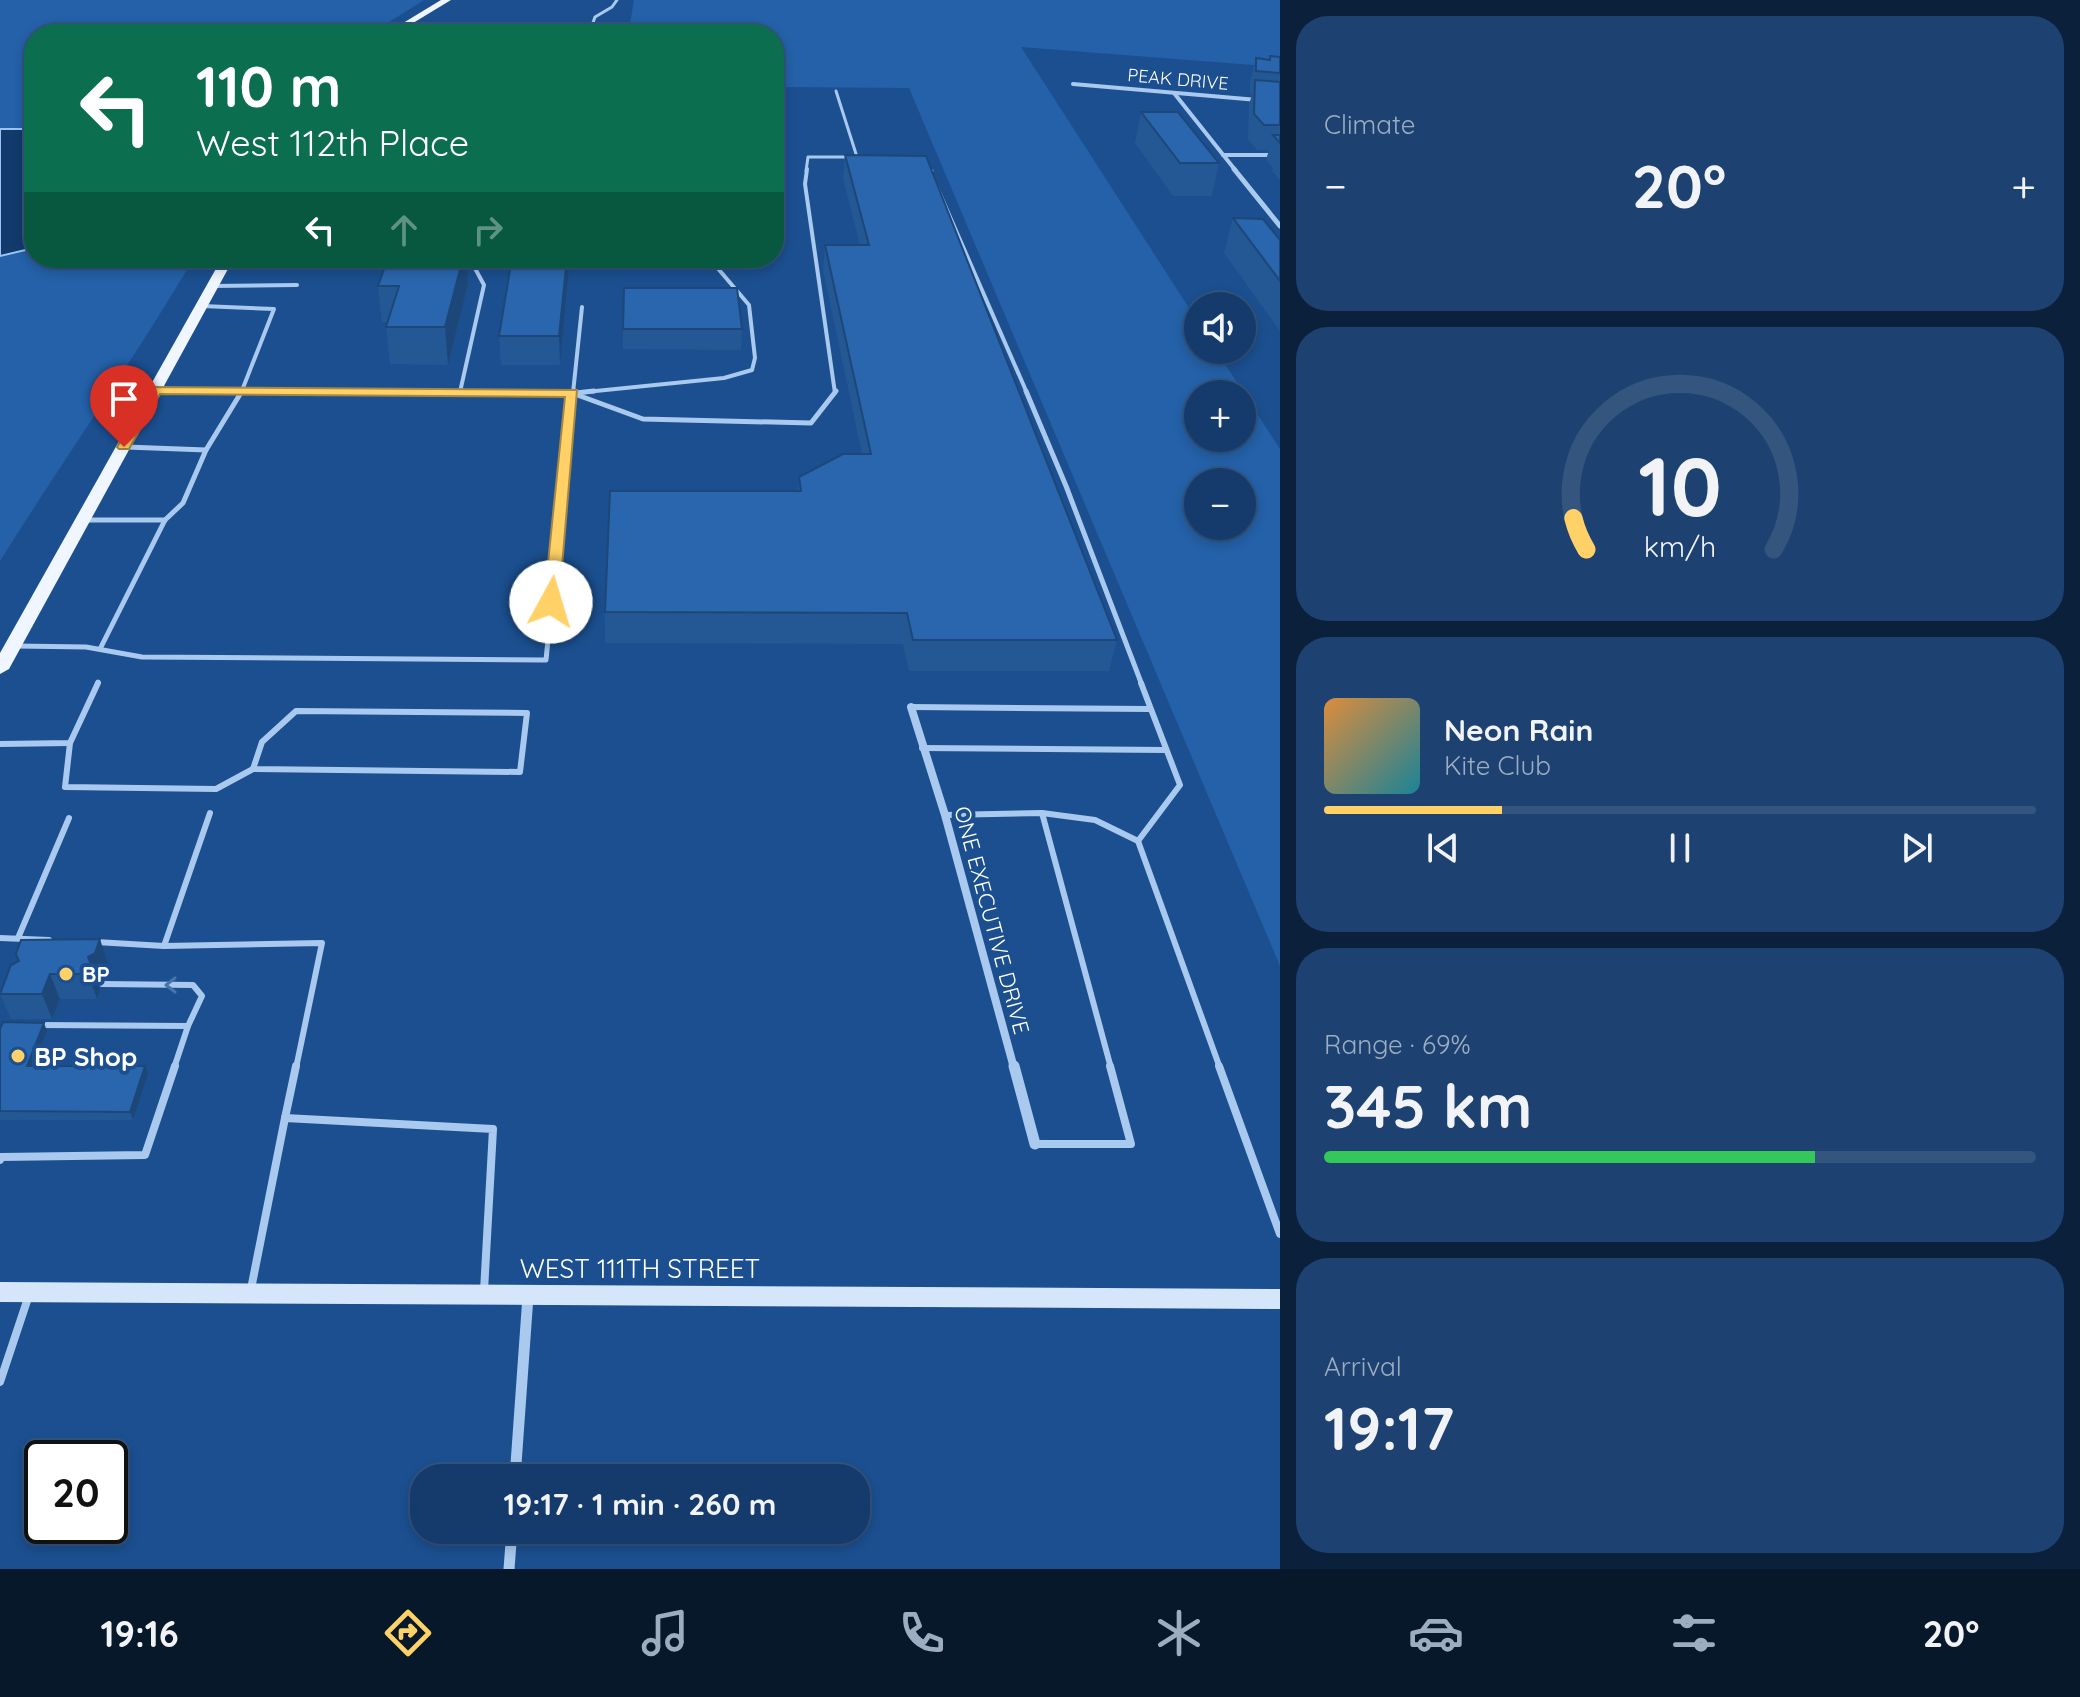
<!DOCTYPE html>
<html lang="en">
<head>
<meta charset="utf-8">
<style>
	:root { --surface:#143b6b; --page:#1d4271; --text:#f1f3f6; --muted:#9dadc1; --line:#33557e; --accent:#ffd166 }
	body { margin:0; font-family:Quicksand,sans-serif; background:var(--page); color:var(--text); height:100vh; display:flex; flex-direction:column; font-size:30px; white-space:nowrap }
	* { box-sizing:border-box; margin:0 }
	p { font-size:26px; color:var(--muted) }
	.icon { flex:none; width:44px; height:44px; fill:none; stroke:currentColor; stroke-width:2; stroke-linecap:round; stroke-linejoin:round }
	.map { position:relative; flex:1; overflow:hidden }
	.sheet { display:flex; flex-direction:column; gap:16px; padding:16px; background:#0b203b; width:800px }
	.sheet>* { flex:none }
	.guide { position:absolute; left:24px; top:24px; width:760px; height:244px; border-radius:32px; box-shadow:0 4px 12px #0003,0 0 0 2px var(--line); background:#0b6e4f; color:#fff; overflow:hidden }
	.fabs { position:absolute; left:1184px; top:292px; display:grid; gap:16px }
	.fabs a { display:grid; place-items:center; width:72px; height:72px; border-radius:50%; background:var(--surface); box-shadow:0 4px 12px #0003,0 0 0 2px var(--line); font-size:40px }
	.speed { position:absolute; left:24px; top:1440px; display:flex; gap:16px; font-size:40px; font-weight:700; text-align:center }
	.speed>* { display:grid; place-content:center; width:104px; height:104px; border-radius:50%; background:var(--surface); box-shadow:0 4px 12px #0003,0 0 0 2px var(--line); line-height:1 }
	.speed .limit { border:4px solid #111; border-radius:12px; background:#fff; color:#111 }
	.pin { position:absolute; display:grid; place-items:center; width:68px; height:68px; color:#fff; margin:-82px -34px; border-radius:50% 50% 50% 0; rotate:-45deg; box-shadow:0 0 8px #0007 }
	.pin .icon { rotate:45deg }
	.me { position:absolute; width:88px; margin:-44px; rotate:6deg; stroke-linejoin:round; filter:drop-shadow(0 0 6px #0008) }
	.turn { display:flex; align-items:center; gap:28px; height:168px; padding:0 40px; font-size:36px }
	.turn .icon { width:104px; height:104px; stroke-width:2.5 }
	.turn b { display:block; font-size:56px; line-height:68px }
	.lanes { display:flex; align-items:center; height:76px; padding:0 40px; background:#0003; justify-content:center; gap:40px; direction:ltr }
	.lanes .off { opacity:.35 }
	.big { font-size:60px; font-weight:700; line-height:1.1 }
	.sheet .card { flex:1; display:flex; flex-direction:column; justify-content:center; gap:12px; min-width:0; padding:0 28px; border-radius:32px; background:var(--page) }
	.sheet .dial { align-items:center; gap:0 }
	.dial svg { height:208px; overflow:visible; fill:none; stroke:var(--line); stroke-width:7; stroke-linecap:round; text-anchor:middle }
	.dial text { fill:var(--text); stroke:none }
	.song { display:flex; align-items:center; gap:24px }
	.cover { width:96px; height:96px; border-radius:12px; background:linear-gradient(135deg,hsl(30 70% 55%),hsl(190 70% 35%)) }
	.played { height:8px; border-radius:4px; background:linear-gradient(90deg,var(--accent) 25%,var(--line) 25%) }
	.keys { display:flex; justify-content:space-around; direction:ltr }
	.heat { display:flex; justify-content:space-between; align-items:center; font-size:44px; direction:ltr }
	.charge { height:12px; border-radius:6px; background:linear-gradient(90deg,#34c759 69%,var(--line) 0) }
	.trip { position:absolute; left:410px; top:1464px; width:460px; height:80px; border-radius:32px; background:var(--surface); box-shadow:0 4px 12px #0003,0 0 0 2px var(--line); font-weight:700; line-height:80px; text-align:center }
	.dock { display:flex; height:128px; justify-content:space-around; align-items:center; background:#08182b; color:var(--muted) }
	.dock .icon { width:56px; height:56px }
	.dock .active { color:var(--accent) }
	.dock b { font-size:36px; color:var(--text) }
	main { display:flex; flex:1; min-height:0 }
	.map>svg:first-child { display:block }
</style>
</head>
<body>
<main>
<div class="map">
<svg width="1280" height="1569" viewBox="0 0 1280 1569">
	<rect width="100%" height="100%" fill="#1b4f8f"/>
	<!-- green -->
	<g fill="#2461a8" fill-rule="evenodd">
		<path d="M0 0H424L370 34H34V129H0Z"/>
		<path d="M634 0H1280V67L1021 47 1198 322V350H1216L1280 449V966L909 88 774 87V34H755L753 27 630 24ZM1198 394H1242V438H1198ZM1198 482H1242V526H1198Z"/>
		<path d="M34 248V258H194C133 361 64 459 0 561V256Z"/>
	</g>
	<!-- water -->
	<path fill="#123a6d" stroke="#9cc4f0" stroke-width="2" d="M0 129H34V248L0 256Z"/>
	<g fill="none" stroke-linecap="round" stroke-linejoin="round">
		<!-- lane-far4 -->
		<g stroke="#a9c9ee" stroke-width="3">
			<path d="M444 34 447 31"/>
			<path d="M589 34 595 17 612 7 617 0"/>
			<path d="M836 91 857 157"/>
			<path d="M926 167 932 171"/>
			<path d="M806 171 808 157H852"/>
		</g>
		<!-- lane-far3 -->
		<g stroke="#a9c9ee" stroke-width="4">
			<path d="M807 169 805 184 835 393"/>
			<path d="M929 169 1027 393"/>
			<path d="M226 262 370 259"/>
			<path d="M213 286 297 285"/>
			<path d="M202 306 274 309 241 393"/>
			<path d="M460 392 484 285 470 259"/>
			<path d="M573 393 582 307"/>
			<path d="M576 393 724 378 752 370 755 358 749 305 709 258"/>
		</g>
		<!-- lane-far2 -->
		<g stroke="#a9c9ee" stroke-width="5">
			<path d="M1026 391 1066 486 1142 685"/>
			<path d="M572 393 643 419 811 423 836 391"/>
			<path d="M576 393 594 391"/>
			<path d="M126 447 206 450"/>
			<path d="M85 520H165"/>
			<path d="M16 646 86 647 142 657 546 660 573 391"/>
			<path d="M100 649 165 520 183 503 206 450 242 391"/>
			<path d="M97 685 98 682"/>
		</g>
		<!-- lane-far1 -->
		<g stroke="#a9c9ee" stroke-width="6">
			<path d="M911 707 1149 709"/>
			<path d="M296 711 527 713 520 772 253 769 262 742Z"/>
			<path d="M70 743 65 787 216 789 253 769"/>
			<path d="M0 744 70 743 98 683"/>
			<path d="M922 748 1166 750"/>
			<path d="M1042 813 1111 1068"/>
			<path d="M945 815 1042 813 1095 820 1138 841 1220 1068"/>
			<path d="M1138 841 1180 785 1141 683"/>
			<path d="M0 938 49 940"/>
			<path d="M18 938 69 818"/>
			<path d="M96 942 164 946 322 943 296 1068"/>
			<path d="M164 946 210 813"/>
			<path d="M102 984 193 985 202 996 188 1026"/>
			<path d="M39 1025 188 1026 174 1068"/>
		</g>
		<!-- lane -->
		<g stroke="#a9c9ee" stroke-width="8">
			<path d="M1219 1066 1280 1234"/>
			<path d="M285 1118 296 1066"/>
			<path d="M1035 1144H1131L1110 1066"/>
			<path d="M0 1160 1 1157 145 1155 175 1066"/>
			<path d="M251 1289 285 1118 493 1129 484 1291"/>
			<path d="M0 1382 29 1295"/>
		</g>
		<!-- street-far4 -->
		<g stroke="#a9c9ee" stroke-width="4">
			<path d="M1073 84 1280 102"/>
			<path d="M1174 93 1236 171"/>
			<path d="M1223 155H1280"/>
		</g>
		<!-- street-far3 -->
		<g stroke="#a9c9ee" stroke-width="5">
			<path d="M1234 169 1280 226"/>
			<path d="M156 390 572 393"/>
		</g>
		<!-- street-far2 -->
		<path stroke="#a9c9ee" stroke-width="6" d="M320 391 572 393"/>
		<!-- street-far1 -->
		<path stroke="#a9c9ee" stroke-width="8" d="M911 707 945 815 1014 1068"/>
		<!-- street -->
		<g stroke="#a9c9ee" stroke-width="11">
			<path d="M1014 1066 1035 1144"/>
			<path d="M515 1478 528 1296"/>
			<path d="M509 1569 512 1530"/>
		</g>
		<!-- secondary -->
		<path fill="#d6e6fa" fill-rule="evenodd" d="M0 1282 1280 1289V1309L0 1302Z"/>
		<!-- primary -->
		<g fill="#f0f6ff" fill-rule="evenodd">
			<path d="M441 0H451L395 34H385Z"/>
			<path d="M222 258H234L9 669 0 674V653Z"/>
		</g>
	</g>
	<!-- wall -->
	<g fill="#245895">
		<path d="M1270 56 1280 57V180L1272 171 1273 168 1266 160 1269 150H1257L1248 139 1249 104 1252 95 1250 94V82L1256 58 1269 60Z"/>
		<path d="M1141 112 1219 163 1212 196H1173L1135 143Z"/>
		<path d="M845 155 1117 640 1109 671H909L903 644 605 643V612L798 491 799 477 862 454 823 270 825 245H860L843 179Z"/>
		<path d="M1233 218 1280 240V331L1224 253Z"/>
		<path d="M388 258H466L468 284 448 365 390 364 386 327 388 322H382L378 286Z"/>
		<path d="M570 258 560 365H501L499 336Z"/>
		<path d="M623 329H742L741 350 623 349Z"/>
		<path d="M18 961 108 964 104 978 97 981 100 990 97 999H60L52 1019H11L0 994Z"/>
		<path d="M0 1029 47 1031 34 1066 148 1074 133 1120H0Z"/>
	</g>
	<!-- shaded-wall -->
	<g fill="#1d4779">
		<path d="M463 258H466L468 284 448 365 445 327Z"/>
		<path d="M567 258H570L560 365 559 336Z"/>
		<path d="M100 939 108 964 104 978 97 981 100 990 97 999 88 974V957Z"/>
		<path d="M50 974 60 999 52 1019 42 994Z"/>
		<path d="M44 1023 47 1031 30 1074 27 1066Z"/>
		<path d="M145 1066 148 1074 133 1120 130 1112Z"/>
	</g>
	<!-- building -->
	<g fill="#2a66ad" stroke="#1d4779" stroke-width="2">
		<path d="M1270 56 1280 57V73L1256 71V58L1270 60Z"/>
		<path d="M1255 80 1280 82V125H1264L1254 114Z"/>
		<path d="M1141 112H1178L1219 163H1180Z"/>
		<path d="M1273 135H1280V143Z"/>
		<path d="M845 155 926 156 1117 640H913L907 613 605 612 610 491H801L799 477 843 454H871L825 245H869Z"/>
		<path d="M1233 218 1263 219 1280 240V281Z"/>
		<path d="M388 258H463L445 327H386L399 286H378Z"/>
		<path d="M512 258H567L559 336H499Z"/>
		<path d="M624 288H737L742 329H623Z"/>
		<path d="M100 939 95 953 88 957 91 965 88 974H50L42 994H0L11 965 19 961 16 954 21 940Z"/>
		<path d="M3 1022 44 1023 27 1066H145L130 1112 0 1111V1029Z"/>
	</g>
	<!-- one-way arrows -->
	<defs><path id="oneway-chevron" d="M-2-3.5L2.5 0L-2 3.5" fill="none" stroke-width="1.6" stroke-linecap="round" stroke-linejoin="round" transform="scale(2)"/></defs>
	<use stroke="#4674ac" href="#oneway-chevron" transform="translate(171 985) rotate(-180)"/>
	<!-- route -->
	<path fill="#ffd166" stroke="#a68842" stroke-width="2" d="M151 387 577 390 559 602 551 607 544 602 565 397 160 394 129 449H119L117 447Z"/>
	<!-- markers -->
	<g fill="#ffd166" stroke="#1b4f8f" stroke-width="3">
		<circle cx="66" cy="974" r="8"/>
		<circle cx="18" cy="1056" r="8"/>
	</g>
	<g text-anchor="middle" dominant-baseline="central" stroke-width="8" stroke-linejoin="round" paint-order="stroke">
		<!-- far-street labels -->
		<g font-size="18" fill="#fff" stroke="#1b4f8f">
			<text transform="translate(1178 79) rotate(5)">PEAK DRIVE</text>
		</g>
		<!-- street labels -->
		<g font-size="22" fill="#fff" stroke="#1b4f8f">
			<text transform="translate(992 920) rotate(75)">ONE EXECUTIVE DRIVE</text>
		</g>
		<!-- poi labels -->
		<g font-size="22" font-weight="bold" fill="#fff" stroke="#1b4f8f" text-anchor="start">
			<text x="82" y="974">BP</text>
		</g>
		<!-- near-poi labels -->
		<g font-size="26" font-weight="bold" fill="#fff" stroke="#1b4f8f" text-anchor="start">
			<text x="34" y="1056">BP Shop</text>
		</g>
		<!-- near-street labels -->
		<g font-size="26" fill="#fff" stroke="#1b4f8f">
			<text x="640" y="1268">WEST 111TH STREET</text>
		</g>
	</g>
</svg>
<div class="fabs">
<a><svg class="icon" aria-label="sound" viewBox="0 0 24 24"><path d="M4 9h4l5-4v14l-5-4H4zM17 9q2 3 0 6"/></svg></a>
<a>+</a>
<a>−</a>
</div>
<div class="speed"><div class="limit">20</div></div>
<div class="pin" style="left:124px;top:447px;background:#d93025"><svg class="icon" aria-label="arrive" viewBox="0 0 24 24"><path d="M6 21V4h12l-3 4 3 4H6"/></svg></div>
<svg class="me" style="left:551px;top:602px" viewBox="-20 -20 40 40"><circle r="19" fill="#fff"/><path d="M0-13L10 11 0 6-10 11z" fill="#ffd166"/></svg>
<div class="trip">19:17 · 1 min · 260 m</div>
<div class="guide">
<div class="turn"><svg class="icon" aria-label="left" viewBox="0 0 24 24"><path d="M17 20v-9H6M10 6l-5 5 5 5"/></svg><div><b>110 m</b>West 112th Place</div></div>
<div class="lanes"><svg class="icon" aria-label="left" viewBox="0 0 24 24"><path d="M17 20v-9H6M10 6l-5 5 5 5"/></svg><svg class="icon off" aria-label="ahead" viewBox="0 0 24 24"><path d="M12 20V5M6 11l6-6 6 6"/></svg><svg class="icon off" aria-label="right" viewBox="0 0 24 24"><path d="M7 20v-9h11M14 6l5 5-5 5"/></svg></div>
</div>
</div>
<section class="sheet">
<div class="card"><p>Climate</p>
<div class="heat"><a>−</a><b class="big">20°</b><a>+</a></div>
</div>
<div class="card dial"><svg viewBox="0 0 100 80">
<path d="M14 69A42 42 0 1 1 86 69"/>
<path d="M14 69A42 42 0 0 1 9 57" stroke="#ffd166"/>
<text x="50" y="56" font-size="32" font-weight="700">10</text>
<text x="50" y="72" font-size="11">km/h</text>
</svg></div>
<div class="card">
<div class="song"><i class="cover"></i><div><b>Neon Rain</b><p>Kite Club</p></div></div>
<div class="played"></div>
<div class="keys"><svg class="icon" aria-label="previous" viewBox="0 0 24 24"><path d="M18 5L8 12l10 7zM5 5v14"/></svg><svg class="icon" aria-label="pause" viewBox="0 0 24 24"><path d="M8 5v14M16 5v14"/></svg><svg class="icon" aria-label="next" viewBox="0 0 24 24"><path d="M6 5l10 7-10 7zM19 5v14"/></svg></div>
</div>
<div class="card"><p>Range · 69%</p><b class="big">345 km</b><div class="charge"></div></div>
<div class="card"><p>Arrival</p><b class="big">19:17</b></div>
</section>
</main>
<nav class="dock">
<b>19:16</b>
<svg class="icon active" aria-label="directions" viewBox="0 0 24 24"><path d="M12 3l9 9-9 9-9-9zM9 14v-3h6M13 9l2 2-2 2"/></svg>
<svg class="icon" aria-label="music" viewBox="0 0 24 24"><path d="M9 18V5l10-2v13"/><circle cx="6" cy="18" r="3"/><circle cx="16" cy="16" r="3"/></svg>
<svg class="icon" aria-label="phone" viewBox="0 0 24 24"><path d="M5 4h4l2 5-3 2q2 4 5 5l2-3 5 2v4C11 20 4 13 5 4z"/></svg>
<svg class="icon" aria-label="climate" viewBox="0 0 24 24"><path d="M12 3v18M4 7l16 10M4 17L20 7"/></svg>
<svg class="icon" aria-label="car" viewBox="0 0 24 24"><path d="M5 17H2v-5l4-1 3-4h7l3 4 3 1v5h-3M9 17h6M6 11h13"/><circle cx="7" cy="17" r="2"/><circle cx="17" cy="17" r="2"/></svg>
<svg class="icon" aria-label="filters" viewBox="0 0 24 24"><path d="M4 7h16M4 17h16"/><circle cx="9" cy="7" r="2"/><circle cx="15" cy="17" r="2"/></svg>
<b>20°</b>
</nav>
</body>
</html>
